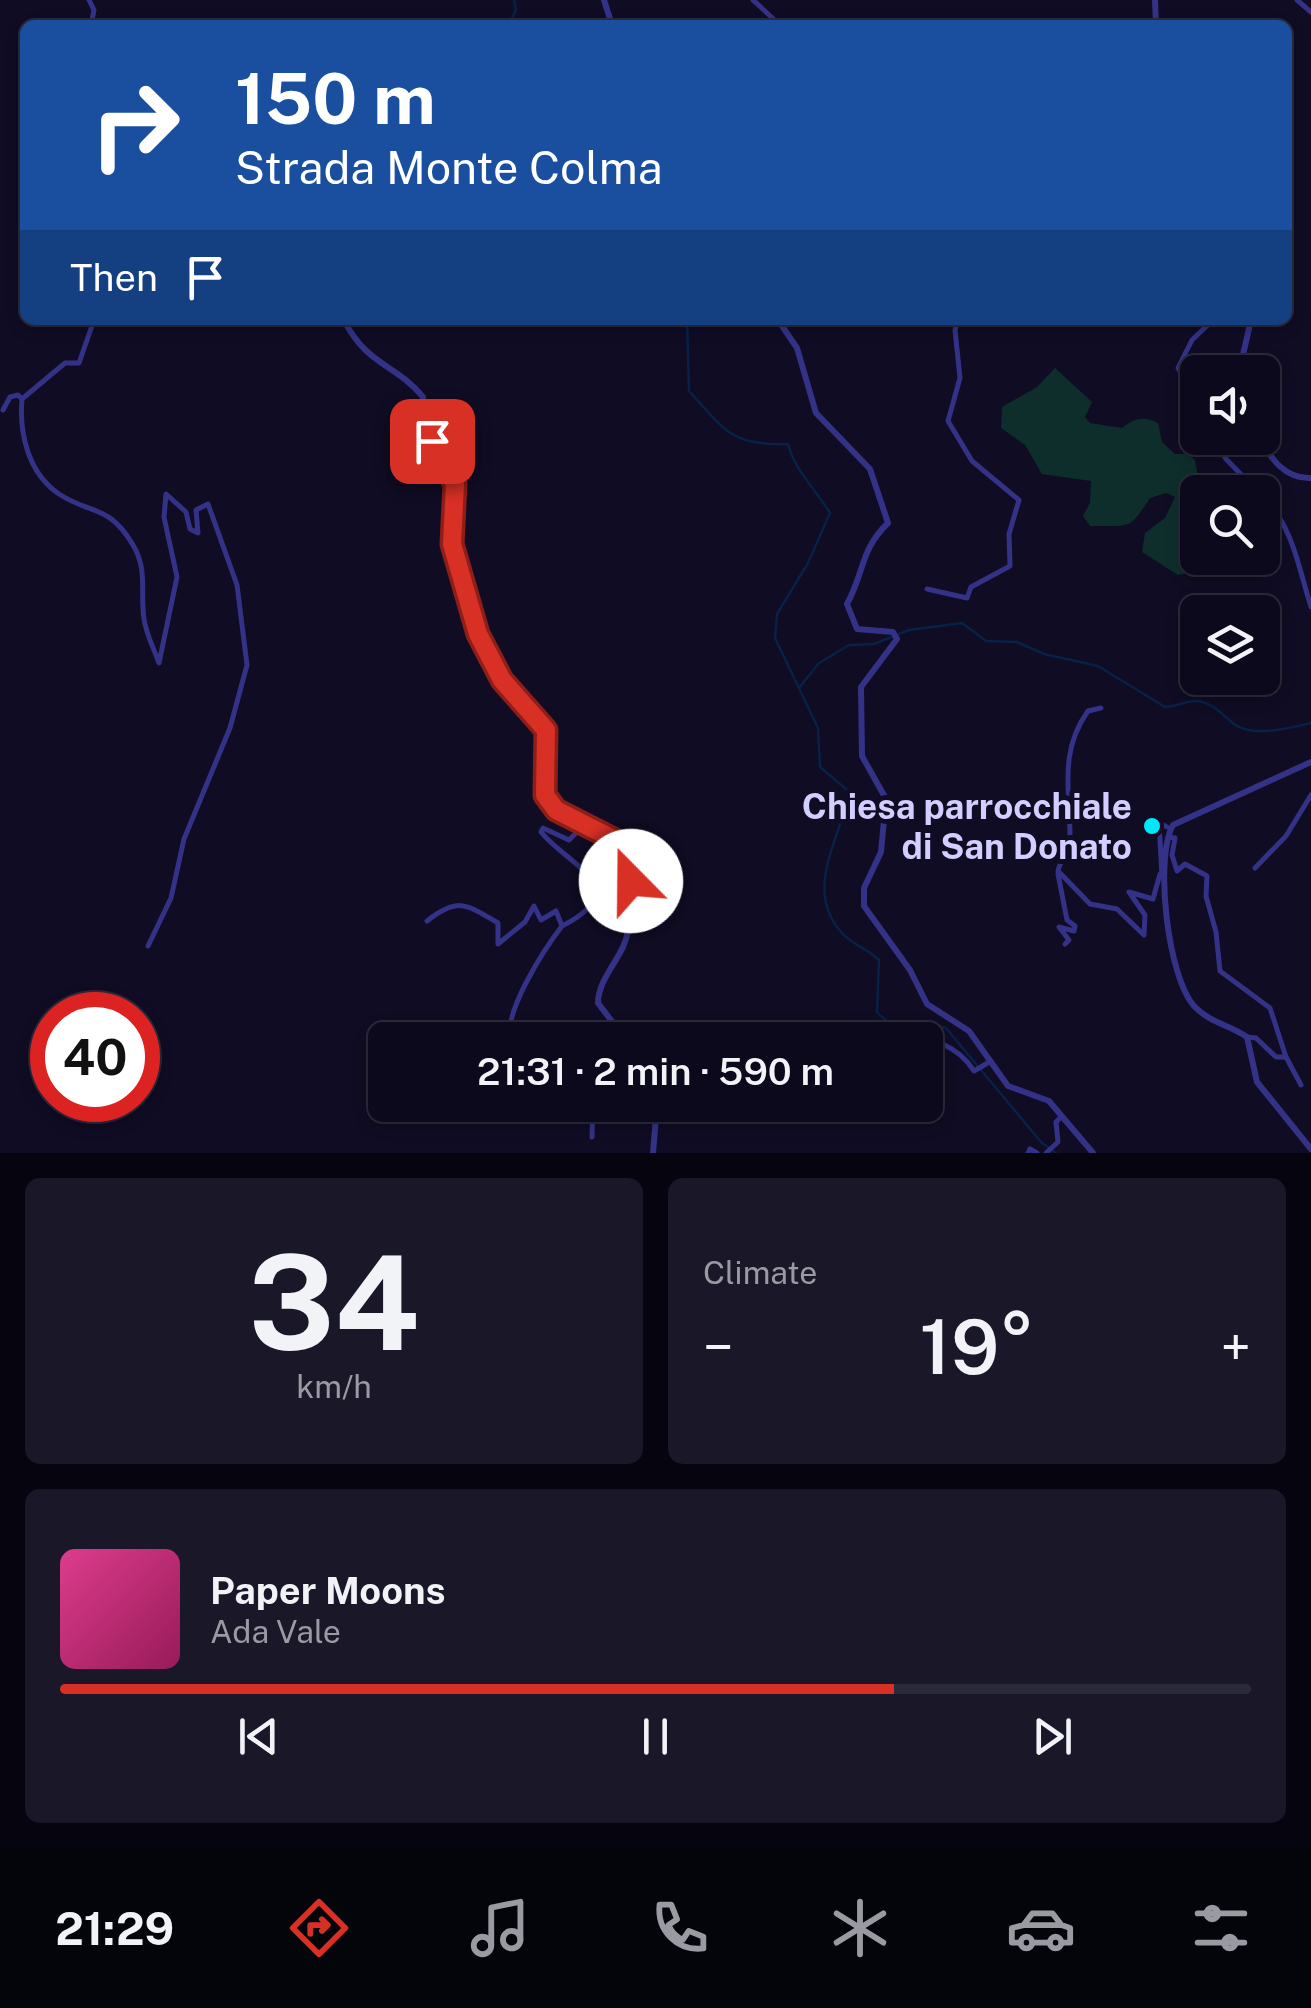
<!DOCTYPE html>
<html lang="en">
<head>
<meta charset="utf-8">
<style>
	:root { --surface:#0b091b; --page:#191728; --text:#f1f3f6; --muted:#9a9aa3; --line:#2b2a3a; --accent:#d93025 }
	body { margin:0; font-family:"Public Sans",sans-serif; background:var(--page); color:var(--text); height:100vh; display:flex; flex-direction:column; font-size:38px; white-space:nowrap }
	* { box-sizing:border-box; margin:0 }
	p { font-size:32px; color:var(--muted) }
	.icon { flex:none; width:55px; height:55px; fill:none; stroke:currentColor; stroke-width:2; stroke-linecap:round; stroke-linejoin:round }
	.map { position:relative; height:1153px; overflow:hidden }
	.side { display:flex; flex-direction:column; gap:25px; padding:25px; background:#06050f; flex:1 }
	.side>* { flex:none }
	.guide { position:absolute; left:20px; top:20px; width:1272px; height:305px; border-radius:15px; box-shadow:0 5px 15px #0003,0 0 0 2px var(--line); background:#1a4fa0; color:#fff; overflow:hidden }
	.controls { position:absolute; left:1180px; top:355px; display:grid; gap:20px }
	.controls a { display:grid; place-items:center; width:100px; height:100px; border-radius:15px; background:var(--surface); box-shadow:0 5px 15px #0003,0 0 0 2px var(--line); font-size:50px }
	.speed { position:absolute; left:30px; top:992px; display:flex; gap:20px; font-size:50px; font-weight:700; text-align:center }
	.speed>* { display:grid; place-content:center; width:130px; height:130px; border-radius:50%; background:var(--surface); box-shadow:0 5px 15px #0003,0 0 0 2px var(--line); line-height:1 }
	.speed .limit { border:15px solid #d22; background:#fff; color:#111 }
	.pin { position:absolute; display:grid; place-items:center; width:85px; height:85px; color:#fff; margin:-42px; border-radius:20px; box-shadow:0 5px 15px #0006 }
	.me { position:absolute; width:110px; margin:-55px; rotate:338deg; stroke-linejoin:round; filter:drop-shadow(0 0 8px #0008) }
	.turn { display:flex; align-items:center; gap:35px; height:210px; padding:0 50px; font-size:45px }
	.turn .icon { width:130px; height:130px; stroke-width:2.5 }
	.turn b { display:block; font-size:70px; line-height:85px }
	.then { display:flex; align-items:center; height:95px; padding:0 50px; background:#0003; gap:20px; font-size:38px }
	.big { font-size:75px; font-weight:600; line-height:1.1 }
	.side .widget { flex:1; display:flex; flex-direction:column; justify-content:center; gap:15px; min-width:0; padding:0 35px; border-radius:15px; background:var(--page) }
	.side .dial { align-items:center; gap:0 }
	.dial b { font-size:130px; line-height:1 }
	.song { display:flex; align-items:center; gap:30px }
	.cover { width:120px; height:120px; border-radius:15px; background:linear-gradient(135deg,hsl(330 70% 55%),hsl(330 70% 35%)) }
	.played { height:10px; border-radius:5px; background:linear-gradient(90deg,var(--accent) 70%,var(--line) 70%) }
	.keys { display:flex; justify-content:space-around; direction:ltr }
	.heat { display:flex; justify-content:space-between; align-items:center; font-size:55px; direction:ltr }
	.side .tiles { flex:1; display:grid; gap:25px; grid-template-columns:1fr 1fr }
	.widget:last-child { grid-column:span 2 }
	.trip { position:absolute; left:368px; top:1022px; width:575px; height:100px; border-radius:15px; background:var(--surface); box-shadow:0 5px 15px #0003,0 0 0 2px var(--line); font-weight:600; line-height:100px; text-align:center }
	.dock { display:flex; height:160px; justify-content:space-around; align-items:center; background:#04040b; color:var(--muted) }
	.dock .icon { width:70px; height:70px }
	.dock .active { color:var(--accent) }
	.dock b { font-size:45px; color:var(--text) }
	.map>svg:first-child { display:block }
</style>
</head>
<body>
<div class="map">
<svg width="1311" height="1153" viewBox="0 0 1311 1153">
	<rect width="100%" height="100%" fill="#0f0c24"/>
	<!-- green -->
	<path fill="#0e2e2c" d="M1055 368 1092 402 1085 417 1090 423 1122 428C1135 418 1143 416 1158 423L1162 442 1175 454H1188L1195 460 1199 483 1214 492H1198V558H1215L1201 570 1178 575 1142 552 1145 533 1165 518 1175 497 1166 493 1150 498C1128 532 1130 525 1090 526L1083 516 1090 503 1091 481 1042 474 1025 445 1001 428 1002 407 1037 387Z"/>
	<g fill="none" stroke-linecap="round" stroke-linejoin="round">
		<!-- stream -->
		<g stroke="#072147" stroke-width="2.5">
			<path d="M509 25 516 10 514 0"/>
			<path d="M687 320 689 391C726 431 731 446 788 444 794 469 816 490 830 513L808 563 777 614 775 638 818 728 820 767 846 789 848 797C839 841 804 890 841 932 851 944 868 949 879 960L877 1012C904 1042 921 1018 946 1028L1041 1142 1056 1153"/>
			<path d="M799 688 819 663 849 645 874 644 909 630 962 623 986 641 1017 642 1044 654 1098 666 1165 707C1175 707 1185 701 1195 701 1211 701 1223 715 1234 724 1253 738 1290 728 1311 723"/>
		</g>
		<!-- minor -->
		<g stroke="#333287" stroke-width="5">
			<path d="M89 0 94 10 91 25"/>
			<path d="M753 0 780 25"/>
			<path d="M1297 0 1311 12"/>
			<path d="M1198 397 1178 368 1192 340 1213 320"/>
			<path d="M22 399 65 363H79L94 320"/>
			<path d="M3 410 10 397 18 395 22 399C19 433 28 473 59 494 91 515 109 504 133 545 148 570 140 592 144 619 146 634 154 649 159 663L177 577 164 517 166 494 186 512 190 529 198 533 196 510 208 504 237 585 247 665 230 728 184 839 171 898 148 946"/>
			<path d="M1213 438 1226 459 1258 492"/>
			<path d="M1262 497C1293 524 1299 570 1311 607"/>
			<path d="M927 589 967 598 971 587 1010 566 1009 534 1019 500 972 461 948 421 960 378 955 330 958 320"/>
			<path d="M1101 708 1088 711C1060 750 1069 788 1070 833 1070 847 1061 858 1058 871L1090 904 1117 909 1144 935 1145 915 1129 892 1153 899 1160 874"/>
			<path d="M1168 837 1175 838 1172 855 1177 871 1185 864 1207 876 1206 896 1216 932 1220 971 1270 1008 1286 1057 1301 1085"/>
			<path d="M1255 868 1286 836 1311 795"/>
			<path d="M1058 874 1067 920 1075 926 1074 931 1059 927 1069 940 1065 944"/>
			<path d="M1162 876 1159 823 1167 827"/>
			<path d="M427 921C459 896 467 905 498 923V944L525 922 534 906 541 920 556 911 562 926C637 888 566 864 541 832L543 828 569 840 580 829 595 830"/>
			<path d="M1247 1037 1256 1038 1276 1057H1286"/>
			<path d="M511 1040C502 1014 545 948 562 926"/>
			<path d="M857 1040 867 1031 872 1040"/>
			<path d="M877 1040V1035C913 1033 954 1038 974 1071L991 1061"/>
			<path d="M592 1137 593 1105"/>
			<path d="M1028 1153 1030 1149 1037 1153"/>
			<path d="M1046 1153 1058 1142 1056 1122 1061 1117"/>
		</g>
		<!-- tertiary -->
		<g stroke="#333287" stroke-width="6">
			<path d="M604 0 612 25"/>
			<path d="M1155 0 1156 25"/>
			<path d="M344 320C367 366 395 363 423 397V417L455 484 452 545 478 634 502 680 546 729C548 750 537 772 544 791 557 831 618 819 629 862 635 884 632 927 623 947 614 966 598 983 598 1003L626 1040"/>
			<path d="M778 320 797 348 816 413 870 469 888 523C860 550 865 571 847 604L857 629 893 632 897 639 861 687 862 756 886 799 881 852 864 888V906L910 970 927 1004 969 1031 1008 1086 1049 1101 1093 1153"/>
			<path d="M1239 372 1251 320"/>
			<path d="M1259 438C1271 458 1284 479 1311 478"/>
			<path d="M1311 762 1173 825C1154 859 1168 977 1194 1006 1210 1023 1230 1025 1247 1037L1257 1082 1311 1149"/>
			<path d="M653 1153 657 1105"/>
		</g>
	</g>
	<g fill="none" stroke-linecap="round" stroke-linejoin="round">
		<!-- route casing -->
		<g stroke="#8d1f18" stroke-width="25">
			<path id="route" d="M432 441 455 484 452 544 478 634 502 680 546 730 545 795 556 810 621 843 631 881"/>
		</g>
		<!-- route -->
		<use href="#route" stroke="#d93025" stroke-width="18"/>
	</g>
	<!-- markers -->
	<circle fill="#00e8f9" stroke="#0f0c24" stroke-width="4" cx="1152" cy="826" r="10"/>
	<g text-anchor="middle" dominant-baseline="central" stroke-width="10" stroke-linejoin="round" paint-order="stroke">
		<!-- poi labels -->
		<g font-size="35" font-weight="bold" fill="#d2ceff" stroke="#0f0c24" text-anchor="end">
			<text x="1132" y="806">Chiesa parrocchiale<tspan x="1132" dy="40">di San Donato</tspan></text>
		</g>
	</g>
</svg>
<div class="controls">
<a><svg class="icon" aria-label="sound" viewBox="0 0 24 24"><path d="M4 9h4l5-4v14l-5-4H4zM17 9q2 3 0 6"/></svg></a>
<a><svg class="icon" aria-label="search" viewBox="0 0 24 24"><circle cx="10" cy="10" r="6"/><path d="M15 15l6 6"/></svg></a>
<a><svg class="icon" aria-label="layers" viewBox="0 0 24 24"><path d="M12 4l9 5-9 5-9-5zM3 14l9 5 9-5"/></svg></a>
</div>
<div class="speed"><div class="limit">40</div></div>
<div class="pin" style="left:432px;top:441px;background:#d93025"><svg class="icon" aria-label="arrive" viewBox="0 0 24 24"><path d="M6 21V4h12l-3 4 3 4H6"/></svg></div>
<svg class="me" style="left:631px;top:881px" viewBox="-20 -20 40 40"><circle r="19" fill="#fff"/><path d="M0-13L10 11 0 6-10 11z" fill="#d93025"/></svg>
<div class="trip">21:31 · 2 min · 590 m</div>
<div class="guide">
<div class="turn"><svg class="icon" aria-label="right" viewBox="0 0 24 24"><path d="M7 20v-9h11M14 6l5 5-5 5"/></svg><div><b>150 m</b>Strada Monte Colma</div></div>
<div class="then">Then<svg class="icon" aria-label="arrive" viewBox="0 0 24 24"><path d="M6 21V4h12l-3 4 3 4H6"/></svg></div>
</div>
</div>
<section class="side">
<div class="tiles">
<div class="widget dial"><b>34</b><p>km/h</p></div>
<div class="widget"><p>Climate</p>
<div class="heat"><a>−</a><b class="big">19°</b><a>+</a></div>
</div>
<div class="widget">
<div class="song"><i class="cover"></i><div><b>Paper Moons</b><p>Ada Vale</p></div></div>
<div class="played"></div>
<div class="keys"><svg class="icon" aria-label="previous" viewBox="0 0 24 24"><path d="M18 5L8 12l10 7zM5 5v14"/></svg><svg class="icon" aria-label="pause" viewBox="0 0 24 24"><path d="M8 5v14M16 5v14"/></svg><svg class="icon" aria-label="next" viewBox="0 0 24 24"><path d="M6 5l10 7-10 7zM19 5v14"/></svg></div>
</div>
</div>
</section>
<nav class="dock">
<b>21:29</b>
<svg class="icon active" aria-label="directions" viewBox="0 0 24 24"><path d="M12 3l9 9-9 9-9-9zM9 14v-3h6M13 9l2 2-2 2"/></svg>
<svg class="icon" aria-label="music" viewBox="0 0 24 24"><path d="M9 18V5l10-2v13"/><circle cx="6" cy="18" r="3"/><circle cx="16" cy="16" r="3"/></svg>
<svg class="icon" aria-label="phone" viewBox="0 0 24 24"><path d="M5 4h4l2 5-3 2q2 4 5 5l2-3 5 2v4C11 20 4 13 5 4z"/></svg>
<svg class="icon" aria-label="climate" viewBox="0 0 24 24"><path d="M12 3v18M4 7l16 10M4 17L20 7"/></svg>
<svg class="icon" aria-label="car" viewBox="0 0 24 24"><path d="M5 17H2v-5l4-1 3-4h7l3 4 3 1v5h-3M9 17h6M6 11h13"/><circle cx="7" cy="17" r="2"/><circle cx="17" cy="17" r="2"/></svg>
<svg class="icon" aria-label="filters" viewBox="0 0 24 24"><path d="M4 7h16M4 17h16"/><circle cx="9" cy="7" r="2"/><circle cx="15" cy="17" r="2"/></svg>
</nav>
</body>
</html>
